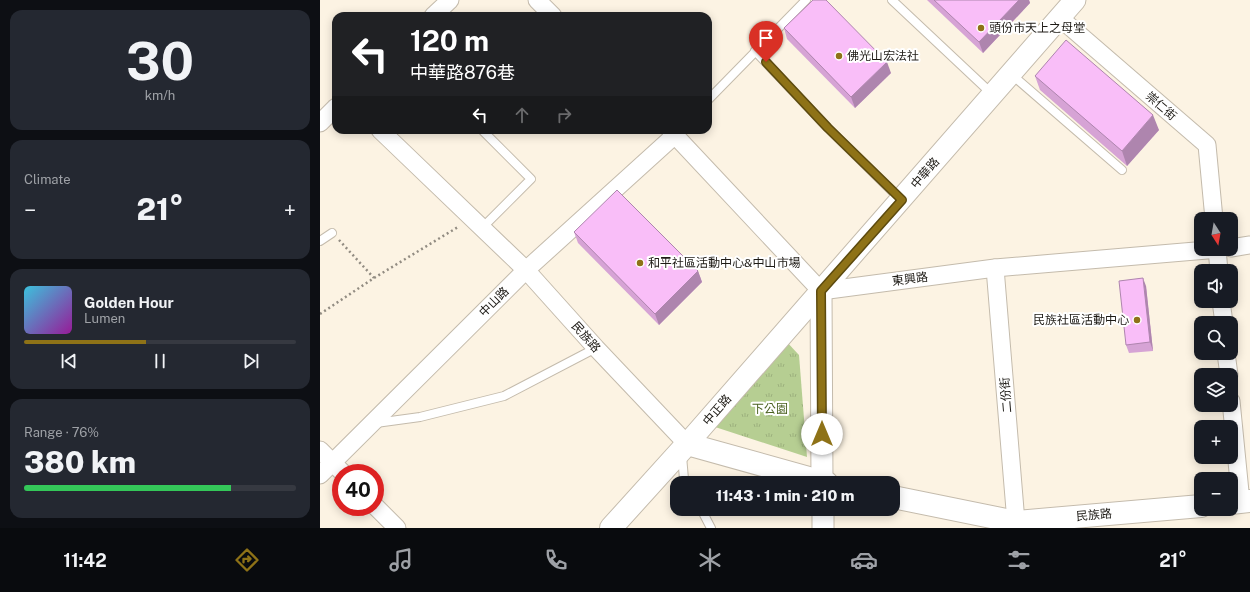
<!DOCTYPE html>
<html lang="en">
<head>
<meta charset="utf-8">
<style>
	:root { --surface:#171b24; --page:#242831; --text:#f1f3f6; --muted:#9ea1a6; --line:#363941; --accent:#8e7217 }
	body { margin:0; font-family:"Public Sans","Noto Sans TC",sans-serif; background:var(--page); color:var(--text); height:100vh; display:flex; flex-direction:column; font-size:15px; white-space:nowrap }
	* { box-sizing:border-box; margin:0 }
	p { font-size:13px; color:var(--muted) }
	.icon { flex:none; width:22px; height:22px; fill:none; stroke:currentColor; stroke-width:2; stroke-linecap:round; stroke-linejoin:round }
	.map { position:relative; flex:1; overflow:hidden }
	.panel { display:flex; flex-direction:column; gap:10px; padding:10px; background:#0d0f14; width:320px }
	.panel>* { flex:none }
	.banner { position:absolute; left:12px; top:12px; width:380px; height:122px; border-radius:12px; box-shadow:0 2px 10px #0003; background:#202124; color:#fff; overflow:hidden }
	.needle { width:26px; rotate:169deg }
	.fabs { position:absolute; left:874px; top:212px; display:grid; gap:8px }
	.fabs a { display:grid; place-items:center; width:44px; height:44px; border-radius:8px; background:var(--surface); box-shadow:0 2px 10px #0003; font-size:20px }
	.speed { position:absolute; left:12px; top:464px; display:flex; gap:8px; font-size:20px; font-weight:700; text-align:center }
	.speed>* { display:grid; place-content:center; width:52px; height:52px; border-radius:50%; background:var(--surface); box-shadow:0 2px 10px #0003; line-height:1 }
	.speed .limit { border:6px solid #d22; background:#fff; color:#111 }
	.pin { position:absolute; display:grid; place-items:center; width:34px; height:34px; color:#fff; margin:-41px -17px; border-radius:50% 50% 50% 0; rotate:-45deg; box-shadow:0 0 4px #0007 }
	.pin .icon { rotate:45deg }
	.me { position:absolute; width:44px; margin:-22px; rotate:0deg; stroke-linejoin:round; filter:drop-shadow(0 0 3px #0008) }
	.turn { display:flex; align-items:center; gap:14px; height:84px; padding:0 12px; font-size:18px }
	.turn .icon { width:52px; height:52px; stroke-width:2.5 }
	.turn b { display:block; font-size:28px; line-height:34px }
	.lanes { display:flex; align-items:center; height:38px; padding:0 12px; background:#0003; justify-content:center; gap:20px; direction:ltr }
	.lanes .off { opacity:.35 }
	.big { font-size:30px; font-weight:800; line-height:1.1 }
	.panel .tile { flex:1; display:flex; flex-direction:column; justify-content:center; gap:6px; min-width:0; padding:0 14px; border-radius:12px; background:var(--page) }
	.panel .dial { align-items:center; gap:0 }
	.dial b { font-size:52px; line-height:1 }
	.song { display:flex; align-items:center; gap:12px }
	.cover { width:48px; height:48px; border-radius:6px; background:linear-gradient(135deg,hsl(190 70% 55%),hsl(300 70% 35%)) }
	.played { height:4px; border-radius:2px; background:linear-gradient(90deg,var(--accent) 45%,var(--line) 45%) }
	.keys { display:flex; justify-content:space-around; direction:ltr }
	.heat { display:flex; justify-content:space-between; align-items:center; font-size:22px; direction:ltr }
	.charge { height:6px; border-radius:3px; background:linear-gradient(90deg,#34c759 76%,var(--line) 0) }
	.trip { position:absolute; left:350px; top:476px; width:230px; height:40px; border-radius:12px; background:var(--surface); box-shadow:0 2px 10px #0003; font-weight:800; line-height:40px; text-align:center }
	.menu { display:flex; height:64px; justify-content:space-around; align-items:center; background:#090b0e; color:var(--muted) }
	.menu .icon { width:28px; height:28px }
	.menu .selected { color:var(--accent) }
	.menu b { font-size:18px; color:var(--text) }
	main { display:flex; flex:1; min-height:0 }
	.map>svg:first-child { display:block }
</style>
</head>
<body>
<main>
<section class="panel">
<div class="tile dial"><b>30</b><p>km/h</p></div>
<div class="tile"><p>Climate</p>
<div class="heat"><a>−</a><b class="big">21°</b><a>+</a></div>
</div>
<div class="tile">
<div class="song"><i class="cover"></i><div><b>Golden Hour</b><p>Lumen</p></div></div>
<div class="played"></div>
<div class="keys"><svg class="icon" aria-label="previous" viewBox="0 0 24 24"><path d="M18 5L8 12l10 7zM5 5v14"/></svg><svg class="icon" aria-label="pause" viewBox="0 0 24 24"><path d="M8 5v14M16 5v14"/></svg><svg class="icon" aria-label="next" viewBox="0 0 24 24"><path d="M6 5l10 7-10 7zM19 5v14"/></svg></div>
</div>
<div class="tile"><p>Range · 76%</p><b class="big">380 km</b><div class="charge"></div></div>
</section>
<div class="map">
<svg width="930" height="528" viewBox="0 0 930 528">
	<defs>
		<pattern id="grass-tufts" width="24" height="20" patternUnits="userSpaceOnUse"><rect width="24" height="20" fill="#b6ce92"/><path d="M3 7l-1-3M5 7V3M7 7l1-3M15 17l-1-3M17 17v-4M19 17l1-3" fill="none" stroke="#9cb07d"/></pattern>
	</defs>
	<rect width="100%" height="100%" fill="#fcf3e3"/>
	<!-- grass -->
	<path fill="url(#grass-tufts)" d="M465 340 479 355 487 457 392 426Z"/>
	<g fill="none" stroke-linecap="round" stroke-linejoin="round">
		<!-- service casing -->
		<g stroke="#c4bbac" stroke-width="10">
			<g id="service">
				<path d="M572 0 672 94"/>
				<path d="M435 51 508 128 580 199"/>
				<path d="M691 74 802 170"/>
				<path d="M388 100 486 0"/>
				<path d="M162 130 211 179 162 228"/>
				<path d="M0 241 12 233"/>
				<path d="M56 423 100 417 184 396 276 348"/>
				<path d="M362 456 364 479 366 483"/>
				<path d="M381 509 391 528"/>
			</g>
		</g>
		<!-- minor casing -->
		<g stroke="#c4bbac" stroke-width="19">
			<g id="minor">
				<path d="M217 0 233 16"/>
				<path d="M113 16 130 0"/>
				<path d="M740 18 887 145 894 219"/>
				<path d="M0 123 16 107"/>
				<path d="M60 130 206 270 276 348 367 444"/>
				<path d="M350 130 501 291 675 268 899 249"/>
				<path d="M911 248 930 245"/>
				<path d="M897 249 899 271"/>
				<path d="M675 268 696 522"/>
				<path d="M901 301 904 323"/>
				<path d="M906 353 909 375"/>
				<path d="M911 401 921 502"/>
				<path d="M0 450 23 473"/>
				<path d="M0 475 206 270 355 135"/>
				<path d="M55 506 77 528"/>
			</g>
		</g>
		<!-- tertiary casing -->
		<g stroke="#c4bbac" stroke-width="23">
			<g id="tertiary">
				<path d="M501 291 502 483"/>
				<path d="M367 444 755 0"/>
				<path d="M503 509V528"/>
			</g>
		</g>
		<!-- secondary casing -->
		<g stroke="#c4bbac" stroke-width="24">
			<g id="secondary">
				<path d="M573 497 696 522 881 506"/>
				<path d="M911 503 930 501"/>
				<path d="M291 528 367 444 507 483"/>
			</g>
		</g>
		<!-- path -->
		<g stroke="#928c82" stroke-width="2.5" stroke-dasharray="2 3" stroke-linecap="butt">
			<path d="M19 240 54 278"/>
			<path d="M0 314 54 278 138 227"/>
		</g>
		<!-- service -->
		<use href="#service" stroke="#fff" stroke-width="8"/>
		<!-- minor -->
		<use href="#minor" stroke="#fff" stroke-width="17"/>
		<!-- tertiary -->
		<use href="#tertiary" stroke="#fff" stroke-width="21"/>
		<!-- secondary -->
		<use href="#secondary" stroke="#fff" stroke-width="22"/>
	</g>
	<!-- wall -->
	<g fill="#d6a3d5">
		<path d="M607 0H709L710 3 663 53Z"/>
		<path d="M464 28 571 73 535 108 467 39Z"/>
		<path d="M715 76 839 130 807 166 720 90Z"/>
		<path d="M254 232 378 271 382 282 339 325 258 243Z"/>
		<path d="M826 286 833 351 809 353 806 345Z"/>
	</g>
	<!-- shaded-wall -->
	<g fill="#ae85ae">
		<path d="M699 0H709L710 3 663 53 659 42Z"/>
		<path d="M567 62 571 73 535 108 531 97Z"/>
		<path d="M833 115 839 130 807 166 802 151Z"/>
		<path d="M378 271 382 282 339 325 335 314Z"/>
		<path d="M823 278 826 286 833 351 830 342Z"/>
	</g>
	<!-- building -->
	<g fill="#f9bef8" stroke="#ae85ae">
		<path d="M493 0H506L567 62 531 97 464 28Z"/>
		<path d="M614 0H699L659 42Z"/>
		<path d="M746 40 833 115 802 151 715 76Z"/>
		<path d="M297 190 378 271 335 314 254 232Z"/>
		<path d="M823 278 830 342 806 345 799 281Z"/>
	</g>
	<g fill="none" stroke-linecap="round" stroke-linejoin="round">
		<!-- route casing -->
		<g stroke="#5c4a0f" stroke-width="10">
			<path id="route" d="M446 62 508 128 582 200 501 291 502 434"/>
		</g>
		<!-- route -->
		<use href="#route" stroke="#8e7217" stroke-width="7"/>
	</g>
	<!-- markers -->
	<g fill="#8e7217" stroke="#fff" stroke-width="1.5">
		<circle cx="661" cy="28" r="4"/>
		<circle cx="519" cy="56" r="4"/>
		<circle cx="320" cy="263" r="4"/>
		<circle cx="817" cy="320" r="4"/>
	</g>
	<g text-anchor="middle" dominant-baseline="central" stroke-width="4" stroke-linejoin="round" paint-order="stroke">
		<!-- poi labels -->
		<g font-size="12" fill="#1d1a15" stroke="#fff" text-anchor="start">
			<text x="669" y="28">頭份市天上之母堂</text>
			<text x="527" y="56">佛光山宏法社</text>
			<text x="328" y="263">和平社區活動中心&amp;中山市場</text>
			<text x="809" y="320" text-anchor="end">民族社區活動中心</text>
		</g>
		<!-- street labels -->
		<g font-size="12" fill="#1d1a15" stroke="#fff">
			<text transform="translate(841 106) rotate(41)">崇仁街</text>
			<text transform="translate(605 173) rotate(-49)">中華路</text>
			<text transform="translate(590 279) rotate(-7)">東興路</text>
			<text transform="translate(174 302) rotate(-45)">中山路</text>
			<text transform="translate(266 337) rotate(48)">民族路</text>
			<text transform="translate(686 395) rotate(-95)">二份街</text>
			<text transform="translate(397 410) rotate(-49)">中正路</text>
			<text transform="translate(774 515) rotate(-5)">民族路</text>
		</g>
		<!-- park labels -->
		<g font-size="12" fill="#4a6020" stroke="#fff">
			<text x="450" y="409">下公園</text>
		</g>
	</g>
</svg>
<div class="fabs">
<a><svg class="needle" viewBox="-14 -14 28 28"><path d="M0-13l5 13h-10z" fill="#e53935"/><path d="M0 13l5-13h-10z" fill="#9ea1a6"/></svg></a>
<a><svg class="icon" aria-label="sound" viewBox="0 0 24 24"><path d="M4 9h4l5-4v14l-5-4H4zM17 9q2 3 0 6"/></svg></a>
<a><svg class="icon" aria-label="search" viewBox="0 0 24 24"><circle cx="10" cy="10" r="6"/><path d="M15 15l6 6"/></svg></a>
<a><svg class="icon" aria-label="layers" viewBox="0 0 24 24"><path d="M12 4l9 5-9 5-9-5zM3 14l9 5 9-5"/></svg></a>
<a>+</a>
<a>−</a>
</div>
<div class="speed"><div class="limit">40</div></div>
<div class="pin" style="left:446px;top:62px;background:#d93025"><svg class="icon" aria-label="arrive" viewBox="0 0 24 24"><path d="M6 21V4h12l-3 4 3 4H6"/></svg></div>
<svg class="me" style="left:502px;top:434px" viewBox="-20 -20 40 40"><circle r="19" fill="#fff"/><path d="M0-13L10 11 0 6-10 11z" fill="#8e7217"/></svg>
<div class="trip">11:43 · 1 min · 210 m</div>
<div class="banner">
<div class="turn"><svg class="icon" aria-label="left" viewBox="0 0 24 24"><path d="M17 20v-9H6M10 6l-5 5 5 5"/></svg><div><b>120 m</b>中華路876巷</div></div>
<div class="lanes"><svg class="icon" aria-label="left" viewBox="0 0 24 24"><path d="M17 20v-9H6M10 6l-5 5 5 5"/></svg><svg class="icon off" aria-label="ahead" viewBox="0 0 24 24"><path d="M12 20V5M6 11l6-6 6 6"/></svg><svg class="icon off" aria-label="right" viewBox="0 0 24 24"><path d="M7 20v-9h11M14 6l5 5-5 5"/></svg></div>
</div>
</div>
</main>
<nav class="menu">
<b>11:42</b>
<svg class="icon selected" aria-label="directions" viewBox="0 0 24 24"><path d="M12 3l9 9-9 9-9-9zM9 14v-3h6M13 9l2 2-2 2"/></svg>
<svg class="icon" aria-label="music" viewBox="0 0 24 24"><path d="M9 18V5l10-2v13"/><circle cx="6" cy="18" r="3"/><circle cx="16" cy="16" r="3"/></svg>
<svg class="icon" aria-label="phone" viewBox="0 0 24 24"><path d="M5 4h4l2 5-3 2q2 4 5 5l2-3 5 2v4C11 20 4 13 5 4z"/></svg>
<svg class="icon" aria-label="climate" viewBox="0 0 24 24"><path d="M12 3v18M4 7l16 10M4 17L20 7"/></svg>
<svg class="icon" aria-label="car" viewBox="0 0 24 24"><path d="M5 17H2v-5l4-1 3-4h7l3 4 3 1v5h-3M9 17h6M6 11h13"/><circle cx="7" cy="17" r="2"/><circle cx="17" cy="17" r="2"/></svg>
<svg class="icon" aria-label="filters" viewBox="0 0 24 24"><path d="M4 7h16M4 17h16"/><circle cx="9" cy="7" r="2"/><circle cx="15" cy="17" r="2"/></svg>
<b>21°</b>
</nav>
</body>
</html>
